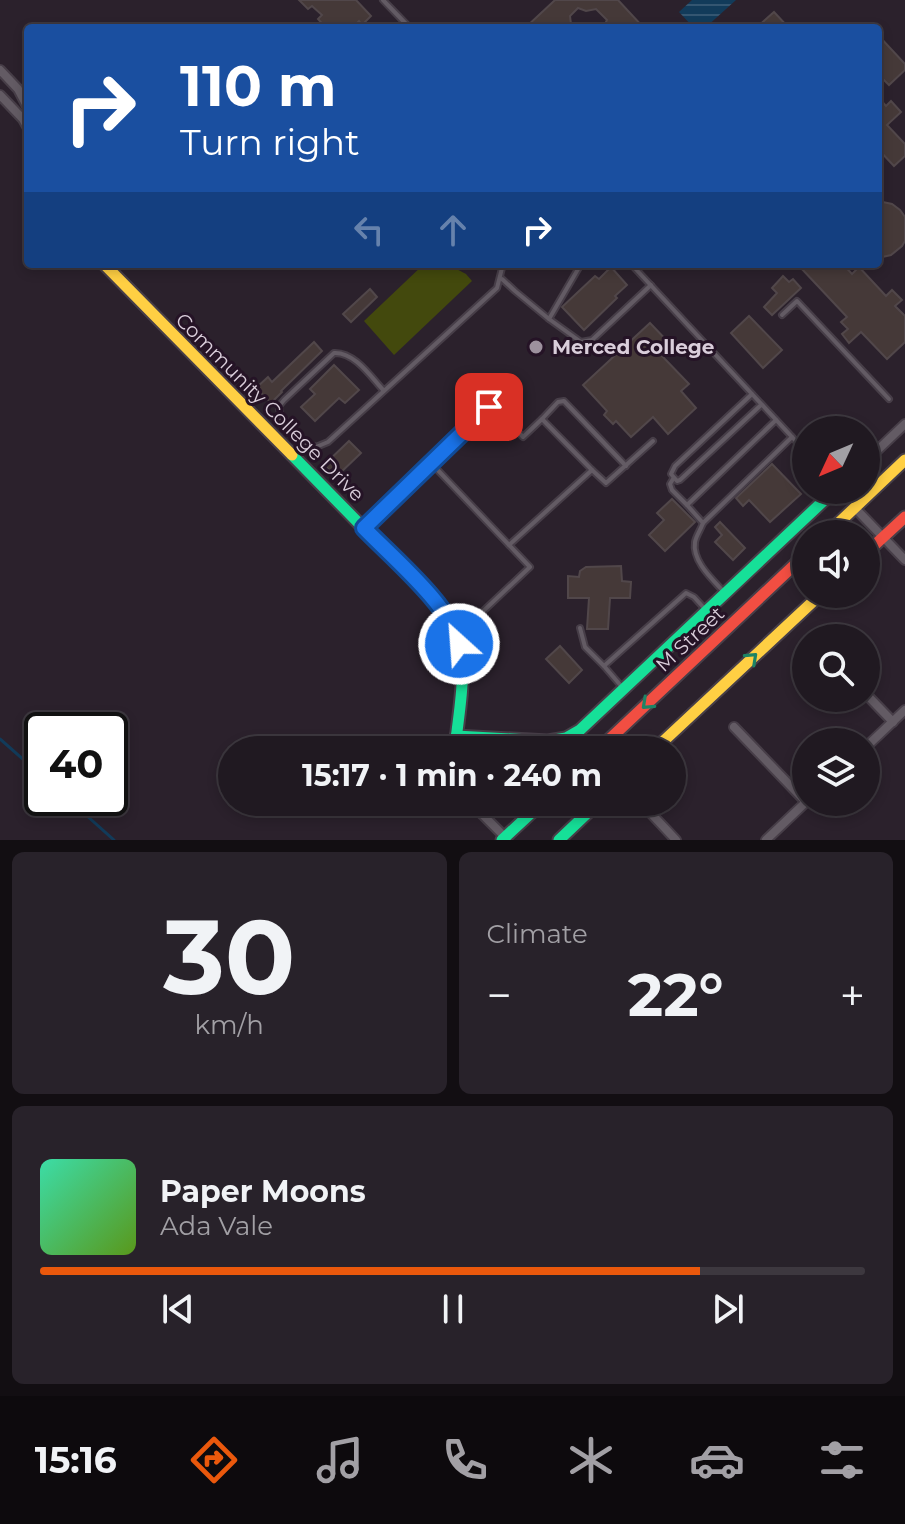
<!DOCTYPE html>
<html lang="en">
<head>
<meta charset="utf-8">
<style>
	:root { --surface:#201921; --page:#28222a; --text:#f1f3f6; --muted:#a2a0a5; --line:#3d383f; --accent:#ea580c }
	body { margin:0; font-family:Montserrat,sans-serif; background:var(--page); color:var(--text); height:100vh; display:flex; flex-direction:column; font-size:30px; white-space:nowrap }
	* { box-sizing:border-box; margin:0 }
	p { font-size:26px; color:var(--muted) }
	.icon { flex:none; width:44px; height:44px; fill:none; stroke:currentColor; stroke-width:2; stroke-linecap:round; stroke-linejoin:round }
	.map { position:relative; height:840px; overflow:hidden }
	.details { display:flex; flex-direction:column; gap:12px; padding:12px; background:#120e12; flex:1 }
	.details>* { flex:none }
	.hud { position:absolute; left:24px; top:24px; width:858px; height:244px; border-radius:8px; box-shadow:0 4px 12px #0003,0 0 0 2px var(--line); background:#1a4fa0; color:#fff; overflow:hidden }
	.needle { width:52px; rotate:226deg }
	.controls { position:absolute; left:792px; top:416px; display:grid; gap:16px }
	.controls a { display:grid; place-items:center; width:88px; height:88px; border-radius:50%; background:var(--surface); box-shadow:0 4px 12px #0003,0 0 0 2px var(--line); font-size:40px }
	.speed { position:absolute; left:24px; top:712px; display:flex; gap:16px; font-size:40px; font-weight:700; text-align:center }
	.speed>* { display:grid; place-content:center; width:104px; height:104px; border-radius:50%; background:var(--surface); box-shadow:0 4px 12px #0003,0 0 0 2px var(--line); line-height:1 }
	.speed .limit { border:4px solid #111; border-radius:12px; background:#fff; color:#111 }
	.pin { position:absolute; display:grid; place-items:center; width:68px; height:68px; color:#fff; margin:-34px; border-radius:16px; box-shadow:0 4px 12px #0006 }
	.me { position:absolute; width:88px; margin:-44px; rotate:334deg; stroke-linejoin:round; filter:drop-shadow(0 0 6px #0008) }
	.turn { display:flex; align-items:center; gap:28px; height:168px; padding:0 24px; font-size:36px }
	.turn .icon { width:104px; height:104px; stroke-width:2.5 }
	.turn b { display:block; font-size:56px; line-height:68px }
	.lanes { display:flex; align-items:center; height:76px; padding:0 24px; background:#0003; justify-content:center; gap:40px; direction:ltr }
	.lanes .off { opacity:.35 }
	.big { font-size:60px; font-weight:700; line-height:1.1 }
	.details .widget { flex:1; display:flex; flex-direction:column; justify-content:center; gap:12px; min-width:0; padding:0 28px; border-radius:12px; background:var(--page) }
	.details .dial { align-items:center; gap:0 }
	.dial b { font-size:104px; line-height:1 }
	.song { display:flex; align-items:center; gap:24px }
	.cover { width:96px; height:96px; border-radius:12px; background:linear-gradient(135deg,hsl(160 70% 55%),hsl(90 70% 35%)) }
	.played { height:8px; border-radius:4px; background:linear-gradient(90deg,var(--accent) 80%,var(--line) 80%) }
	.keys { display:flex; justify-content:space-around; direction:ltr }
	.heat { display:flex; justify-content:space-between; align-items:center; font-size:44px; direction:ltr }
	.details .tiles { flex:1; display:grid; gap:12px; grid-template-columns:1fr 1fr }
	.widget:last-child { grid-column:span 2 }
	.trip { position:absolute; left:218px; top:736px; width:468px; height:80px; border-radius:40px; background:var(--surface); box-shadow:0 4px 12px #0003,0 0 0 2px var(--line); font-weight:700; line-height:80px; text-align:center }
	.dock { display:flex; height:128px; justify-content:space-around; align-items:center; background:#0d0a0d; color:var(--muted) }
	.dock .icon { width:56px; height:56px }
	.dock .active { color:var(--accent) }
	.dock b { font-size:36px; color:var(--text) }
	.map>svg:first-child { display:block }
</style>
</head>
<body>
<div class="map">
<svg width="905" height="840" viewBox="0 0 905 840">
	<defs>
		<pattern id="water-rules" width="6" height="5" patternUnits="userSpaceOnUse" patternTransform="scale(2)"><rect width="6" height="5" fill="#123b5a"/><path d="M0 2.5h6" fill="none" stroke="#345671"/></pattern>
	</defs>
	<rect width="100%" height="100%" fill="#2b212c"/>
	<!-- pitch -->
	<path fill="#43490d" d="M424 264H447L466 274 472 281 394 355 364 321Z"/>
	<!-- water -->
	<path fill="url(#water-rules)" d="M692 0H736L705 28H694L679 12Z"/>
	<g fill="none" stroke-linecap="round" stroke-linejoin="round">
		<!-- stream -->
		<g stroke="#123b5a" stroke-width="3">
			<path d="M0 739 42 776"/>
			<path d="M67 798 114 840"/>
		</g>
	</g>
	<!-- building -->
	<g fill="#453938" stroke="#51474a" stroke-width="2">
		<path d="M299 0H356L371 16 362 25 359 21 352 28H326L318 19 322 15 312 6 308 9Z"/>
		<path d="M555 0H618L644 28H603L607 20 596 9 586 11 578 8 570 16 571 24 567 28H525Z"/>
		<path d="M774 12 789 28H756Z"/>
		<path d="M878 35 905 64V70L889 85 878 74Z"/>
		<path d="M878 97 886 106 891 101 901 112 887 125 905 144V156L894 166 878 149Z"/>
		<path d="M878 201 892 204 900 210 905 217V241L902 246 891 255 878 258Z"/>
		<path d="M806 264H843L852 274 859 267 886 296 892 290 902 300 895 306 905 316V342L887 359 861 332 849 343 842 334 848 329 841 322 847 317 801 268Z"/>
		<path d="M611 267 627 285 615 296 617 298 584 330 562 307 595 276 599 279Z"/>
		<path d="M783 276 789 282 793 279 801 288 772 315 764 307 777 293 772 288Z"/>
		<path d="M370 289 377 297 351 322 343 314Z"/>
		<path d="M749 316 782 350 763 368 731 333Z"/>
		<path d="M650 323 672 346 662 356 689 384 681 391 696 408 668 434 653 417 631 437 616 421 613 424 604 415 607 411 583 385Z"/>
		<path d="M314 342 322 351 281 391 282 392 271 403 256 388 268 377 272 382Z"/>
		<path d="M334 365 359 390 345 403 339 398 315 421 301 407 315 394 310 389Z"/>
		<path d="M349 441 361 453 336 477 324 465Z"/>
		<path d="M772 464 801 494 770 522 749 500 743 506 736 498Z"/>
		<path d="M672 499 695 522 665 551 649 535 664 520 657 513Z"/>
		<path d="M720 522 745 548 733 560 715 542 722 535 715 527Z"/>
		<path d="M621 566 622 581 631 582 630 598H610L608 629H587L589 598H568V576L579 577 580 571 586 567Z"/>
		<path d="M560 646 582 670 569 683 546 659Z"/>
	</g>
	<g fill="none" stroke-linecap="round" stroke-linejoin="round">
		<!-- lane casing -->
		<g stroke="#473e48" stroke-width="8">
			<g id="lane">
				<path d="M383 0 410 28"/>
				<path d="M581 264 549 319 581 342 592 340 651 285"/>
				<path d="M631 264 806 452"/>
				<path d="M502 279 515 291 549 319"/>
				<path d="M782 315 797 301 889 399"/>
				<path d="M384 391C371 377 355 352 334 353L284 400 279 406 280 415 304 442 316 447 328 442 497 288 503 264"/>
				<path d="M752 394 675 466 671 474 677 481 680 480 761 405"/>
				<path d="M542 419 558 402 564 401 626 466"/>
				<path d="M776 420 687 505 703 523 792 437"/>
				<path d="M432 464 489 407 495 408 523 437 542 419 592 470 509 545"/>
				<path d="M592 470 606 483 653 441"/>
				<path d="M673 479 670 484 672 490 687 505"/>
				<path d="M703 523C701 529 696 536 695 542 692 561 712 579 724 592"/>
				<path d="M365 527 432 464 530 567 459 634"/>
				<path d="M580 628 585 647 604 666 622 687"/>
				<path d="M604 666 686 593 694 597 704 608"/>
			</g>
		</g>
		<!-- street casing -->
		<g stroke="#473e48" stroke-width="12">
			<g id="street">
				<path d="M0 70 18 89 28 108"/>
				<path d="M0 95 23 119 28 128"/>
				<path d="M866 461 905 424"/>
				<path d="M855 508 905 560"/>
				<path d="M866 694 893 722"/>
				<path d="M734 727 806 802"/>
				<path d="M866 747 905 710"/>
				<path d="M470 802 507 839"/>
				<path d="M645 807 676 840"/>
				<path d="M766 840 806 802"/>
			</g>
		</g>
		<!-- fast casing -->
		<g stroke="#473e48" stroke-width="15">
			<g id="fast">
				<path d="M292 455 433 599C441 608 450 618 455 630 470 667 458 712 455 750"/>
				<path d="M456 736 548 741 566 738 580 730 835 490"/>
				<path d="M502 840 543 802"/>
				<path d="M559 840 599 802"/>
			</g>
		</g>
		<!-- slow casing -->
		<g stroke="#473e48" stroke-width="15">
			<g id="slow">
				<path d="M104 264 292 455"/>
				<path d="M827 534 905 460"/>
				<path d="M654 750 821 594"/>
			</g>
		</g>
		<!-- jam casing -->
		<g stroke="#473e48" stroke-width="15">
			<g id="jam">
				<path d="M866 553 905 517"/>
				<path d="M598 750 806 554"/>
			</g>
		</g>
		<!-- lane -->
		<use href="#lane" stroke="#635b64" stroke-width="4"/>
		<!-- street -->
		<use href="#street" stroke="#635b64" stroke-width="8"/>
		<!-- fast -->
		<use href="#fast" stroke="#16e098" stroke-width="11"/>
		<!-- slow -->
		<use href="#slow" stroke="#ffcf43" stroke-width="11"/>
		<!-- jam -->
		<use href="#jam" stroke="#f24e42" stroke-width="11"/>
	</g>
	<!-- one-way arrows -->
	<defs><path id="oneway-chevron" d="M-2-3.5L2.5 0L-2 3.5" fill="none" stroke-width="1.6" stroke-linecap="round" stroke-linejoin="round" transform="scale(2)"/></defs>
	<g stroke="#1d8465">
		<use href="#oneway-chevron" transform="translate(752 658) rotate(-43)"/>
		<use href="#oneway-chevron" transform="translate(647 704) rotate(137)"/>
	</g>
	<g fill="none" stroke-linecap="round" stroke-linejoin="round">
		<!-- route casing -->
		<g stroke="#114b97" stroke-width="20">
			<path id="route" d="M459 644C452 607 391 556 364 528L489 407"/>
		</g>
		<!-- route -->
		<use href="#route" stroke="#1a73e8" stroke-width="14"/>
	</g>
	<!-- markers -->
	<circle fill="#9d919e" stroke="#251326" stroke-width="3" cx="536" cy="347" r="8"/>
	<g text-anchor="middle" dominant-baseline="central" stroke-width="6" stroke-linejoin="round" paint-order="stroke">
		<!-- poi labels -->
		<g font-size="20" font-weight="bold" fill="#dacedb" stroke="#251326" text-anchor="start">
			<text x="552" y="347">Merced College</text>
		</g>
		<!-- street labels -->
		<g font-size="20" fill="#dacedb" stroke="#251326">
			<text transform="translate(270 407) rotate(45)">Community College Drive</text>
			<text transform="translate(690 639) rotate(-43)">M Street</text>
		</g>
	</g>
</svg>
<div class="controls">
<a><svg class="needle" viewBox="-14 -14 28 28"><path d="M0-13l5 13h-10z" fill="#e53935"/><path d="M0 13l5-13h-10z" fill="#a2a0a5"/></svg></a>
<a><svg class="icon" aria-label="sound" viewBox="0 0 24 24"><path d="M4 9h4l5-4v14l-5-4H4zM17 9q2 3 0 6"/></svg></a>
<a><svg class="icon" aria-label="search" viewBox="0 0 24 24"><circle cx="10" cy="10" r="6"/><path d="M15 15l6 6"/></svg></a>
<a><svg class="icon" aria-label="layers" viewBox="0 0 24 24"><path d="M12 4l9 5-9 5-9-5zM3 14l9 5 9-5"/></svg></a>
</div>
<div class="speed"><div class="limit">40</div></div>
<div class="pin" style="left:489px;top:407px;background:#d93025"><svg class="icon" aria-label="arrive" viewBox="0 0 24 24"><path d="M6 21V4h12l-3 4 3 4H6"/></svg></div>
<svg class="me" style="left:459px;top:644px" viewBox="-20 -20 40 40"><circle r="17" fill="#1a73e8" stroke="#fff" stroke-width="3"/><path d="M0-11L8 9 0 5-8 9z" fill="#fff"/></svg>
<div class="trip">15:17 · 1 min · 240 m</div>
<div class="hud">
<div class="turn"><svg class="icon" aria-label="right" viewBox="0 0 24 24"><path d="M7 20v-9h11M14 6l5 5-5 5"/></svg><div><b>110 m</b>Turn right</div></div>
<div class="lanes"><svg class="icon off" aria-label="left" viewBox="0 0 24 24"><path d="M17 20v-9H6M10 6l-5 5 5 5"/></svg><svg class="icon off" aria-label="ahead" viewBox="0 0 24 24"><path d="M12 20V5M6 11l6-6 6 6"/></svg><svg class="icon" aria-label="right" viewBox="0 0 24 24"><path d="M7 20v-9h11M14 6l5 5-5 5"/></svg></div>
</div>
</div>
<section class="details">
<div class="tiles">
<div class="widget dial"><b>30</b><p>km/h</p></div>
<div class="widget"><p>Climate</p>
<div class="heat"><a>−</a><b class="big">22°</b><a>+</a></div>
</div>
<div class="widget">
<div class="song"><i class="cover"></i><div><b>Paper Moons</b><p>Ada Vale</p></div></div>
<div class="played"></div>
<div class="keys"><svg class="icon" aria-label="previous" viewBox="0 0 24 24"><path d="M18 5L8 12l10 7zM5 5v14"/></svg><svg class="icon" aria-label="pause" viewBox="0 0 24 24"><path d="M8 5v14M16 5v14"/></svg><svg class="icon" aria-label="next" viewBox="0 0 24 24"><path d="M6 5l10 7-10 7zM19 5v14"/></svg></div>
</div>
</div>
</section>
<nav class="dock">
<b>15:16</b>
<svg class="icon active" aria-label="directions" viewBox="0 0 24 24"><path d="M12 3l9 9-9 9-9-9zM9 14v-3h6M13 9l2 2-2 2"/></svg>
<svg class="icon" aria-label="music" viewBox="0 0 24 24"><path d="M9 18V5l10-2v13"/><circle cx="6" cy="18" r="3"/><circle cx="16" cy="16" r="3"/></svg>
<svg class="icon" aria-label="phone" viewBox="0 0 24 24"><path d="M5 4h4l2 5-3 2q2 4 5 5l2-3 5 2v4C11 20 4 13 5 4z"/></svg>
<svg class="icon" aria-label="climate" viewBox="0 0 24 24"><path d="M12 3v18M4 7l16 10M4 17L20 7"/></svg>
<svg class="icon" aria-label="car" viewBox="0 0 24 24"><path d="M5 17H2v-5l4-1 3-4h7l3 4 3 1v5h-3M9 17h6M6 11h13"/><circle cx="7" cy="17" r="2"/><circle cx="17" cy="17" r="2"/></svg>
<svg class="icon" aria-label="filters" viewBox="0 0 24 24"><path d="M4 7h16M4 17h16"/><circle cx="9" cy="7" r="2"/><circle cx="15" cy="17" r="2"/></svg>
</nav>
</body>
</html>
